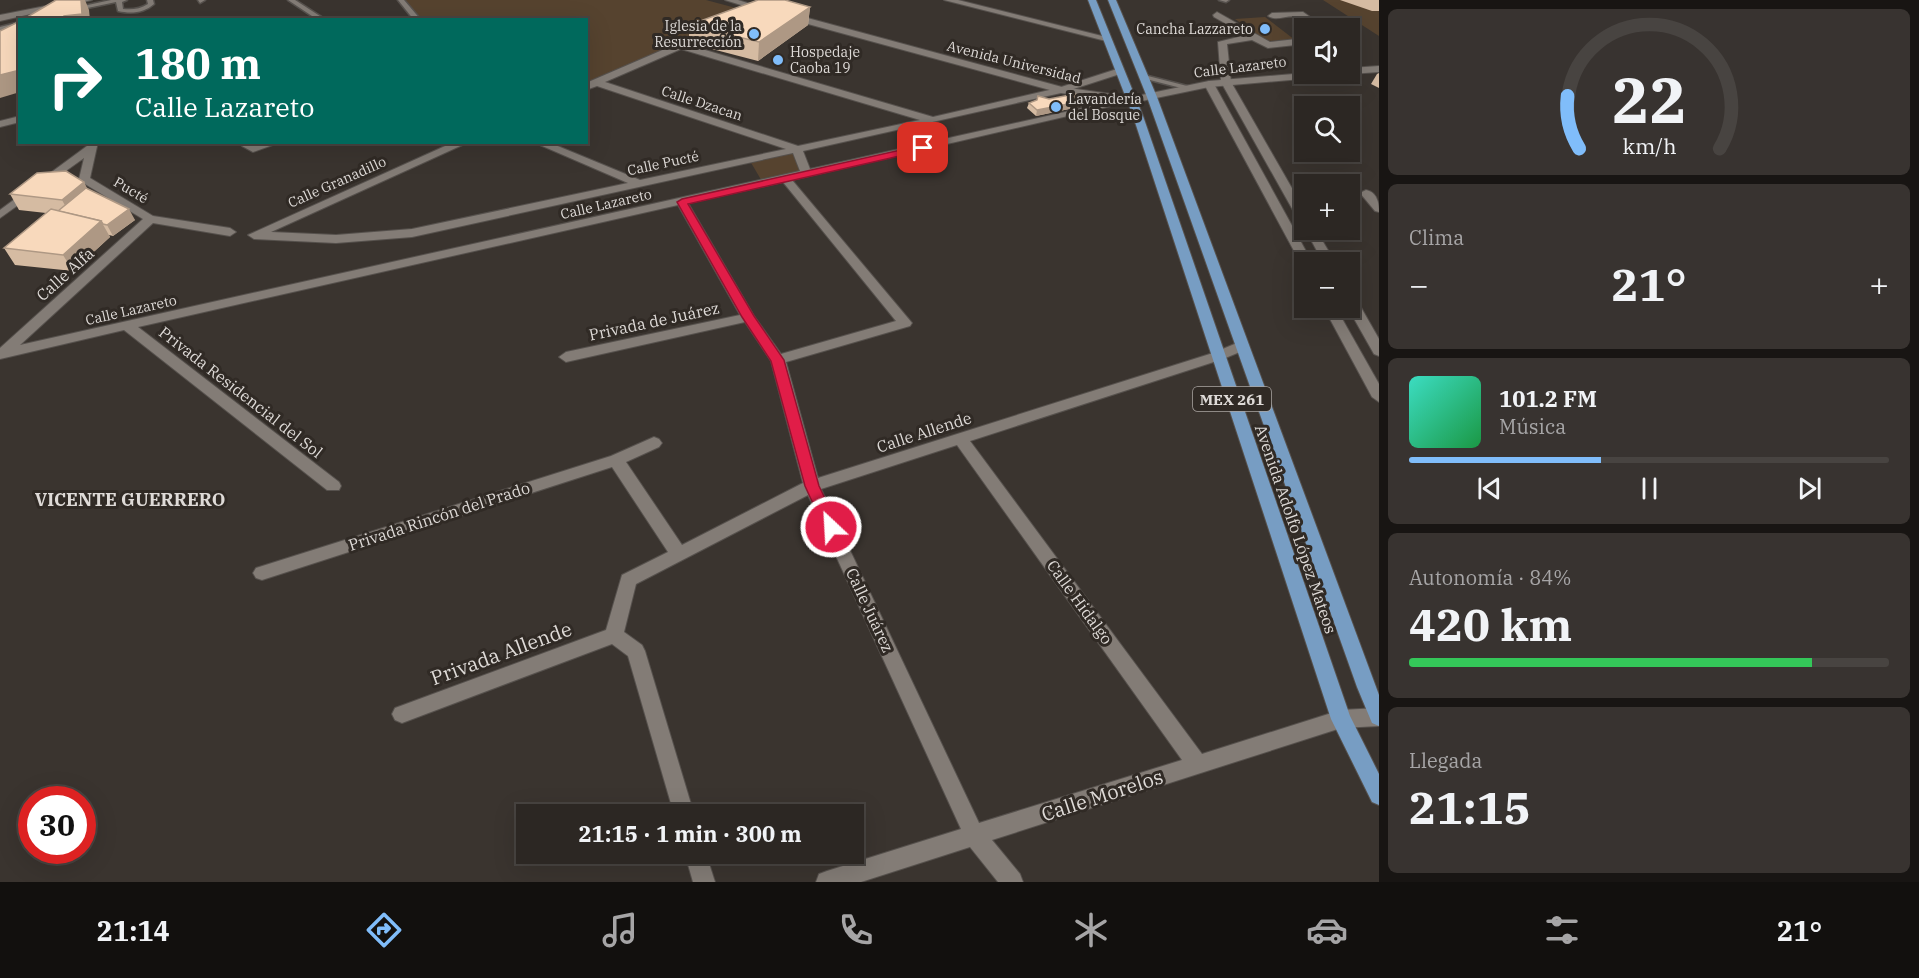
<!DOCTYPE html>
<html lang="es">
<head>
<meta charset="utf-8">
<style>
	:root { --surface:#2c2723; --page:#383330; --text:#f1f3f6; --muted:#a6a5a6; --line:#484441; --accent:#80bdfa }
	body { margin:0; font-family:"IBM Plex Serif",serif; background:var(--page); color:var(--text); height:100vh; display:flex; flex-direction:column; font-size:22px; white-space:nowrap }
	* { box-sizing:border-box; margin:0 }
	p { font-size:20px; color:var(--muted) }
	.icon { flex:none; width:33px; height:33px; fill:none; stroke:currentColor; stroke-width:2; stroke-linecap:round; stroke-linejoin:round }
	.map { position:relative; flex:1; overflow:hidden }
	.drawer { display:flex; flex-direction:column; gap:9px; padding:9px; background:#181513; width:540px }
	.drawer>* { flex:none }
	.guide { position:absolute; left:18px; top:18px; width:570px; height:126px; border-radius:0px; box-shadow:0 6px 24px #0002,0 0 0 2px var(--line); background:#00695c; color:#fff; overflow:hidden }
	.tools { position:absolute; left:1294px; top:18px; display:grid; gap:12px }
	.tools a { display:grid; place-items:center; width:66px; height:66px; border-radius:0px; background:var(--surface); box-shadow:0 6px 24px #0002,0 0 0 2px var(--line); font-size:30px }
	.speed { position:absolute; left:18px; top:786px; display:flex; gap:12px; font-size:30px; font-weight:700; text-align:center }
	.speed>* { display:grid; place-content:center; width:78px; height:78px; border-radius:50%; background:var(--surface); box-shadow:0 6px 24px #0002,0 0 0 2px var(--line); line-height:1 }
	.speed .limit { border:9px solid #d22; background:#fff; color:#111 }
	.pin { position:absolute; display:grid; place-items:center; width:51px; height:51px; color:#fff; margin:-26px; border-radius:12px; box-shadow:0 3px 9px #0006 }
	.me { position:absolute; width:66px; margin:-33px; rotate:335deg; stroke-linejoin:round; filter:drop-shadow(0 0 4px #0008) }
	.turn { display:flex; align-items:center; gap:21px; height:126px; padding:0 18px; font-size:27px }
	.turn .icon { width:78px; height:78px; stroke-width:2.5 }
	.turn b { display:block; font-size:42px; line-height:51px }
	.big { font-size:45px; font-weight:700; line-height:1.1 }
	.drawer .widget { flex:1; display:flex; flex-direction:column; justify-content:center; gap:9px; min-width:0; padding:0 21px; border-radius:9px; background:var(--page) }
	.drawer .dial { align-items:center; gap:0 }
	.dial svg { height:156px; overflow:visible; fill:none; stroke:var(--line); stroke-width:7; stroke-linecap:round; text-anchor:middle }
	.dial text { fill:var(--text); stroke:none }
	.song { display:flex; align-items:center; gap:18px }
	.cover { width:72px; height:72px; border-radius:9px; background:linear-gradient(135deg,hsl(170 70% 55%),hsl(140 70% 35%)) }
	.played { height:6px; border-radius:3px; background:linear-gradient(90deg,var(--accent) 40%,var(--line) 40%) }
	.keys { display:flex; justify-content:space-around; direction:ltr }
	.heat { display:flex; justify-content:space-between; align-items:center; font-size:33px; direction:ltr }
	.charge { height:9px; border-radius:4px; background:linear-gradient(90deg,#34c759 84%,var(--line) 0) }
	.trip { position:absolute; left:516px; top:804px; width:348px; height:60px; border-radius:0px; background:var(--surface); box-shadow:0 6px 24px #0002,0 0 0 2px var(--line); font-weight:700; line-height:60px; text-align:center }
	.tabs { display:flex; height:96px; justify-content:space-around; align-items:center; background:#12100e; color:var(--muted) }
	.tabs .icon { width:42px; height:42px }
	.tabs .current { color:var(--accent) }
	.tabs b { font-size:27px; color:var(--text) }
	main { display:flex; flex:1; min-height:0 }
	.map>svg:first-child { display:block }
</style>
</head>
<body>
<main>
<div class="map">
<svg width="1379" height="882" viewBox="0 0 1379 882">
	<rect width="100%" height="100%" fill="#3a342f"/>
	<!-- green -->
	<g fill="#56432f">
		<path d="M401 0H706L747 11 598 83 587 79 586 20 418 19Z"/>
		<path d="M1323 0H1379V36Z"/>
		<path d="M1265 17 1295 40 1267 41 1235 19Z"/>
		<path d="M796 151 804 173 763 183 750 161Z"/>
	</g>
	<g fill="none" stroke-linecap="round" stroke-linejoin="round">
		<!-- service casing -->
		<g stroke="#56514d" stroke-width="3">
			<g id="service">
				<path d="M111 0H127L122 2 123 9C132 10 140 9 148 4L147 0H153L154 4C144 13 131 14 118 11L116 2 78 10 59 20H50L74 8Z"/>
				<path d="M198 0H205L200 3Z"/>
				<path d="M288 0H295L326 20H318Z"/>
				<path d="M398 0H404L421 20H414Z"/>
				<path d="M1219 0H1229L1226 2Z"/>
				<path d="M20 22V26L0 31V27Z"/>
				<path d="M1144 75 1191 87 1192 88 1189 90 1142 78 1141 77Z"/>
			</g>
		</g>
		<!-- minor casing -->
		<g stroke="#56514d" stroke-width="2">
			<g id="minor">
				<path d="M944 0H958L1110 38 1106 41Z"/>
				<path d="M1217 12 1270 42 1305 38V44L1268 48 1252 40 1227 44 1231 82 1305 211V224L1299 221 1221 82 1218 42 1246 35 1214 17 1213 15Z"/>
				<path d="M1303 12 1326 28C1313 28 1309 19 1298 17 1288 14 1277 22 1268 16L1272 13Z"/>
				<path d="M688 39 692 42 688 45 933 117 1058 88 1117 69H1123V73L1061 93 803 151 810 169 1132 97 1137 100 792 180 912 323 910 326 786 362 818 478 1213 353 1237 343H1247L1249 346 1247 349 1223 359 970 441 1202 754 1341 710 1379 708V726L1341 728 992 840 1020 874 1023 882H998L970 847 861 882H816L819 874 827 871 961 829 808 495 636 584 624 632 642 645 645 651 694 814H674L628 656 612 644 402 723 395 720 392 714 395 708 606 630 622 575 668 552 612 467 262 580 256 578 253 573 256 568 611 456 654 437 659 439 662 443 659 447 626 462 682 545 803 483 771 361 745 322 566 362 559 357 566 352 740 315 678 205 138 327 339 482 341 486 339 490H327L124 330 0 359V348L143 219 80 181 79 179 84 158 0 218V210L87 146 88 142H98L90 178 153 216 230 228 236 232 230 236 153 223 20 345 800 171 793 153 412 237 336 243 254 239 248 235 454 142H469L271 232 336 235 412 229 628 183 533 142H548L640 180 786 149 597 86 586 90V83ZM681 49 920 120 798 146 605 82ZM783 182 896 321 781 354 754 316 688 203ZM957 445 1182 760 979 823 821 489Z"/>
				<path d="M1209 81 1214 84 1312 262H1305V265L1300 262 1204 84Z"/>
				<path d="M20 116V122L0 127V121Z"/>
				<path d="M241 142H251L254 145 281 142 253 152 242 146Z"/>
				<path d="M1366 190C1377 192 1379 203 1379 212L1375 211 1360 193Z"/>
				<path d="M1305 229 1316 230 1335 262H1323Z"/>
				<path d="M1350 296 1355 297 1379 339V356L1374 354 1348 308H1350Z"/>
				<path d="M1324 308H1336L1379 384V402L1372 397Z"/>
				<path d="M685 854H706L715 882H693Z"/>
			</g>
		</g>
		<!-- tertiary casing -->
		<g stroke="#56514d" stroke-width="2">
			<g id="tertiary">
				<path d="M725 0H738L770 10 766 13Z"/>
				<path d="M789 13 1062 87 1132 97 1209 81 1305 73 1330 74 1325 77 1209 87 1132 103 1061 93 786 18 785 16Z"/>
				<path d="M1379 66V72L1350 74H1349L1350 68Z"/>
			</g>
		</g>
		<!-- secondary casing -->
		<g stroke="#56514d" stroke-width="2">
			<path id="secondary" d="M76 0H92L0 21V15Z"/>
		</g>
		<!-- primary casing -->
		<g stroke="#56514d" stroke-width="2">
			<g id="primary">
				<path d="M1088 0H1096L1143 116 1350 716 1379 774V805L1372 802 1331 719 1133 116Z"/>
				<path d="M1108 0H1116L1157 97 1379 695V726L1372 723 1357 687 1147 97Z"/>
			</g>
		</g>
		<!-- service -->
		<use href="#service" fill="#837c76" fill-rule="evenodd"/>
		<!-- minor -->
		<use href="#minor" fill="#837c76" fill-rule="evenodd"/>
		<!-- tertiary -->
		<use href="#tertiary" fill="#837c76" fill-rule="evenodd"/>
		<!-- secondary -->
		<use href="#secondary" fill="#837c76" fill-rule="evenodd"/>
		<!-- primary -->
		<use href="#primary" fill="#779dc3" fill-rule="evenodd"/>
	</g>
	<!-- wall -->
	<g fill="#d5bba2">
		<path d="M1340 0H1379V11H1372Z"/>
		<path d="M810 7 808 25 758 61 689 43V25Z"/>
		<path d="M1379 73V88L1371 84 1377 74Z"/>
		<path d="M1049 99 1088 105 1036 116 1027 108 1029 103Z"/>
		<path d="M84 182 86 188 135 220 113 236 109 235 110 237 73 271 15 265 4 248 46 213 19 210 10 194Z"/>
	</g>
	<!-- shaded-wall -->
	<g fill="#ae9884">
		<path d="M81 0H85L89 10 90 20H64V16Z"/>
		<path d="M810 7 808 25 758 61 759 42Z"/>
		<path d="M20 70V92L0 98V75Z"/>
		<path d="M1089 100 1088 105 1036 116 1037 110Z"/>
		<path d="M84 182 92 198 71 216 62 200Z"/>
		<path d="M129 209 135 220 113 236 107 225Z"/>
		<path d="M101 221 110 237 73 271 63 255Z"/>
	</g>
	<!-- building -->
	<g fill="#f8d9bc" stroke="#ae9884" stroke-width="1.5">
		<path d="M56 0H81L82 14 64 16V20H22Z"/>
		<path d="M758 0H785L810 7 759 42 689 25Z"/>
		<path d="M20 21V70L0 75V31Z"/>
		<path d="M1075 94 1089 100 1037 110 1029 103 1037 100 1038 96 1049 99Z"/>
		<path d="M66 171 84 182 62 200 10 194 37 173Z"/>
		<path d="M86 188 129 209 107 225 103 224 101 221 58 211Z"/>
		<path d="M51 209 101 221 63 255 4 248Z"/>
	</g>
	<!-- route -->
	<path fill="#e11d48" stroke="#92132f" stroke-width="1.5" d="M923 145 928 148 926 150 688 204 754 316 784 360 819 486 839 527 837 532H826L805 486 771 361 742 317 677 202 682 199Z"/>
	<!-- markers -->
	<g fill="#80bdfa" stroke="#302a25" stroke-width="2">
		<circle cx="1265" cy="29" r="6"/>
		<circle cx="754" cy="34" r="6"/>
		<circle cx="778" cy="60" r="6"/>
		<circle cx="1056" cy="107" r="6"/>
	</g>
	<g text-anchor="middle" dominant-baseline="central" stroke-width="6" stroke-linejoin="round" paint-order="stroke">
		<!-- far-poi labels -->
		<g font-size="14" fill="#dedad7" stroke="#302a25" text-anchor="end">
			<text x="742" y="26">Iglesia de la<tspan x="742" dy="16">Resurrección</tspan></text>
			<text x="1253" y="29">Cancha Lazzareto</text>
			<text x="790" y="52" text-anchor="start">Hospedaje<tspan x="790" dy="16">Caoba 19</tspan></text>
			<text x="1068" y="99" text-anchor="start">Lavandería<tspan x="1068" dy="16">del Bosque</tspan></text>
		</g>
		<!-- far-street labels -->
		<g font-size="14" fill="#dedad7" stroke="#302a25">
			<text transform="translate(1014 62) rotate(14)">Avenida Universidad</text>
			<text transform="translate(1240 67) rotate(-7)">Calle Lazareto</text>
			<text transform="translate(702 103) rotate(18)">Calle Dzacan</text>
			<text transform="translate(663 163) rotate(-12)">Calle Pucté</text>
			<text transform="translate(337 182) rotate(-24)">Calle Granadillo</text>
			<text transform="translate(131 190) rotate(31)">Pucté</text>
			<text transform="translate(606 204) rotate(-13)">Calle Lazareto</text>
			<text transform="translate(131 310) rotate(-13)">Calle Lazareto</text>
		</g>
		<!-- shield labels -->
		<rect fill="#302a25" stroke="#aaa5a2" stroke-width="1.5" x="1193" y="387" width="78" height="24" rx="4.5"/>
		<g font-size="15" font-weight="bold" fill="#dedad7">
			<text x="1232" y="399">MEX 261</text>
		</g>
		<!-- street labels -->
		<g font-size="16" fill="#dedad7" stroke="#302a25">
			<text transform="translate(65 274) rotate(-42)">Calle Alfa</text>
			<text transform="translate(654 321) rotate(-12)">Privada de Juárez</text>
			<text transform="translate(241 392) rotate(38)">Privada Residencial del Sol</text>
			<text transform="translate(924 432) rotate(-18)">Calle Allende</text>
			<text transform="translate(439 516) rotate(-18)">Privada Rincón del Prado</text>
			<text transform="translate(1296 529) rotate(71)">Avenida Adolfo López Mateos</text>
			<text transform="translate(1080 602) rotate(54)">Calle Hidalgo</text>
			<text transform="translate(870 610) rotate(65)">Calle Juárez</text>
		</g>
		<!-- neighbourhood labels -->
		<g font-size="18" font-weight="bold" fill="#dedad7" stroke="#302a25">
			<text x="130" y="499">VICENTE GUERRERO</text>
		</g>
		<!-- near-street labels -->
		<g font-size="20" fill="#dedad7" stroke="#302a25">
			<text transform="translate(501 653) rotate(-20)">Privada Allende</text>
			<text transform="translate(1102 795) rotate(-18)">Calle Morelos</text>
		</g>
	</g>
</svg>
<div class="tools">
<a><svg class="icon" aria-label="sound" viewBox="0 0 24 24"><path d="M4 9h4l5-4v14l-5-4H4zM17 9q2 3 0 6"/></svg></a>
<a><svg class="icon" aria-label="search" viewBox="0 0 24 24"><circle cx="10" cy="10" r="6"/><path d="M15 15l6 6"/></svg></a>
<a>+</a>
<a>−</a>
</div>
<div class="speed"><div class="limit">30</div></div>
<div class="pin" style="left:923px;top:148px;background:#d93025"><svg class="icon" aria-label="arrive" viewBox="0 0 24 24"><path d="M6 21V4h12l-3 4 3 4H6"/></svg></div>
<svg class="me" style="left:831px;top:527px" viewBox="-20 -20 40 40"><circle r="17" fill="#e11d48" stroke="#fff" stroke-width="3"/><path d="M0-11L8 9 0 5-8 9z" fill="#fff"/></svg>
<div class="trip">21:15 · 1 min · 300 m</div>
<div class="guide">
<div class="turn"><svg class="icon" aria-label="right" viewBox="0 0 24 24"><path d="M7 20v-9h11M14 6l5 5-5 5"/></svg><div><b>180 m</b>Calle Lazareto</div></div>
</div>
</div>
<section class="drawer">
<div class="widget dial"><svg viewBox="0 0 100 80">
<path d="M14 69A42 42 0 1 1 86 69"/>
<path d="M14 69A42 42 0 0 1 8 42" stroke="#80bdfa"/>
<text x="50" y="56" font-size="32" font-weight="700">22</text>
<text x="50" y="72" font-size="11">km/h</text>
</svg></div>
<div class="widget"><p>Clima</p>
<div class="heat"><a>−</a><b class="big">21°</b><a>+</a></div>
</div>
<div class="widget">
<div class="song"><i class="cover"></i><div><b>101.2 FM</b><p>Música</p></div></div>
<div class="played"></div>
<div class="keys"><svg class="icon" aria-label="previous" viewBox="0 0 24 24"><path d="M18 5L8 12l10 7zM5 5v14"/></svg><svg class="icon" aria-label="pause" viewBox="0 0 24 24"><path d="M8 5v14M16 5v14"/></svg><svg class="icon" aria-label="next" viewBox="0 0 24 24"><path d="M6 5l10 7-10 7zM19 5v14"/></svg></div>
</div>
<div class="widget"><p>Autonomía · 84%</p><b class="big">420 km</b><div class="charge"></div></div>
<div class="widget"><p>Llegada</p><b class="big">21:15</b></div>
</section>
</main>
<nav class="tabs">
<b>21:14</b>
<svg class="icon current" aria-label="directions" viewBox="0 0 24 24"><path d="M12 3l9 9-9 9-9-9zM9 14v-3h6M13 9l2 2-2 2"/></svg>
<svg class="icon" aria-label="music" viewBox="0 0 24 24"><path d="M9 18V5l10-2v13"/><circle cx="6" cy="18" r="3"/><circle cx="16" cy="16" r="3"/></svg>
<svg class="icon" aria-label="phone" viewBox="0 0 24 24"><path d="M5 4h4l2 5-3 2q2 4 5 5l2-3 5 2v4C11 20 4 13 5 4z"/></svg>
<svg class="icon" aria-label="climate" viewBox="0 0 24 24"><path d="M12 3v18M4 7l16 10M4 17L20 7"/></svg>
<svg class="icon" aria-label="car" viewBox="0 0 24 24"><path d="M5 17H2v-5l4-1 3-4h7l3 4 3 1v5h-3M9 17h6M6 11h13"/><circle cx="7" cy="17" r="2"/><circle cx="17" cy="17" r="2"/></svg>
<svg class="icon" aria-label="filters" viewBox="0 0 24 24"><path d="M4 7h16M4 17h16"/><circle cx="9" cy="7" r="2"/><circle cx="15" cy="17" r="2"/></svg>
<b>21°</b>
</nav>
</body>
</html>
